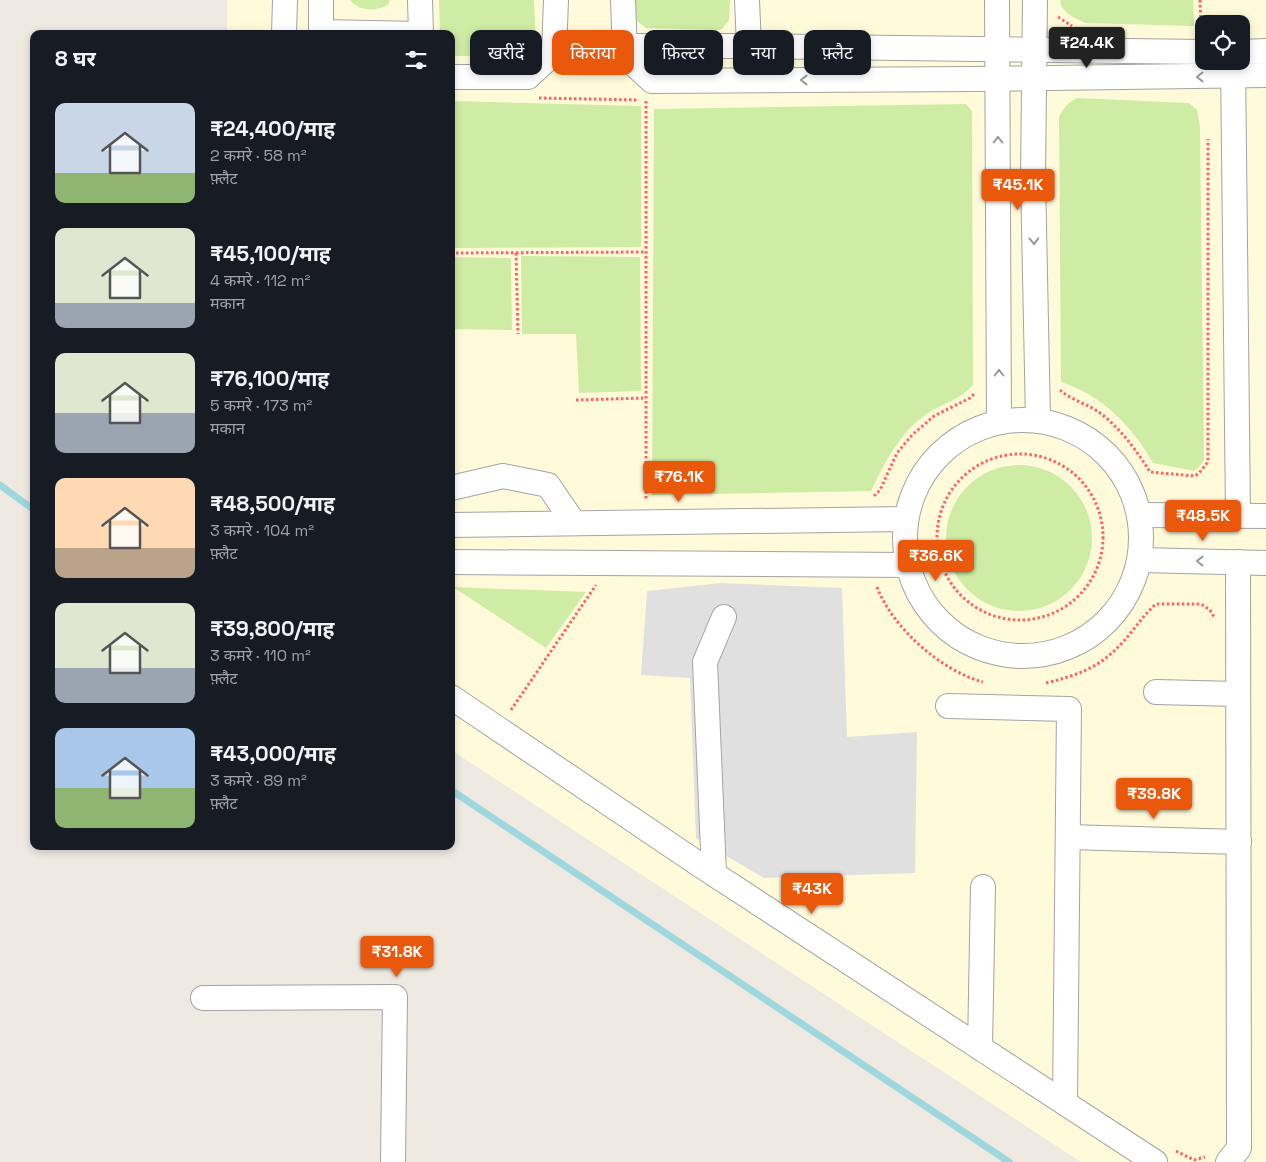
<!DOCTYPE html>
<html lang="hi">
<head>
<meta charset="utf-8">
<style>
	:root { --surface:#171b24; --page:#20242c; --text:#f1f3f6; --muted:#9ea1a6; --accent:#ea580c }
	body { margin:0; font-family:"Space Grotesk","Noto Sans Devanagari",sans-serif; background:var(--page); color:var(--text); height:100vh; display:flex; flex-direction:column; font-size:19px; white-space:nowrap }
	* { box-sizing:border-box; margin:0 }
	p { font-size:16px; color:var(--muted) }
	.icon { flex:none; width:28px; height:28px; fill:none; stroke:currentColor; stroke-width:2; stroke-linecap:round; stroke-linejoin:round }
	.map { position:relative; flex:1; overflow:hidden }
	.panel { position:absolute; left:30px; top:30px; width:425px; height:820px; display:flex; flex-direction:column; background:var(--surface); border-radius:10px; box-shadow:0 2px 8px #0003 }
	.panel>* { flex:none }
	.top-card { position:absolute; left:470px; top:30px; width:475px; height:45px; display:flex; gap:10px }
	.fabs { position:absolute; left:1195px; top:15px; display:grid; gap:10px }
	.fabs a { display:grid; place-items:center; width:55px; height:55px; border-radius:10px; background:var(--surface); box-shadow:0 2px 8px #0003; font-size:25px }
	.price { position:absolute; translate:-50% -42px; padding:0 11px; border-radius:5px; background:var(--accent); color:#fff; font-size:16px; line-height:32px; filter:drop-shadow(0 1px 2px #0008) }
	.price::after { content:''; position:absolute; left:50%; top:30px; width:15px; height:11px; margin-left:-8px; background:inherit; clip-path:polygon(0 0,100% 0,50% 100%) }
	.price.on { background:#222; color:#fff }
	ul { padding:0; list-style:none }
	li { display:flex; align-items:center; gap:15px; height:125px; padding:0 25px }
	li span { display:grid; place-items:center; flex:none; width:140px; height:100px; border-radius:10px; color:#555 }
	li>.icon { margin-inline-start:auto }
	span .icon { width:60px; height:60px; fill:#fffc; stroke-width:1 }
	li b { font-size:21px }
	h2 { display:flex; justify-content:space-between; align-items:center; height:60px; padding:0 25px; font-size:21px }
	.tag { padding:0 18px; border-radius:10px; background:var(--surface); box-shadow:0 2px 8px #0003; font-size:18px; line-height:45px }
	.tag.on { background:var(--accent); color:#fff }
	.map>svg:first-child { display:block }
	.education { fill:#fffbda; fill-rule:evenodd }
	.grass { fill:#cfeca4 }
	.parking { fill:#e0e0e0 }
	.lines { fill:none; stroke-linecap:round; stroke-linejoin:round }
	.stream { stroke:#9fd7df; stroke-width:7 }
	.minor-casing { stroke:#a3a3a3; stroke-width:26 }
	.path { stroke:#ff6263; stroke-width:3; stroke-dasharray:2.5 2.5; stroke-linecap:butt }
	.minor { stroke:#fff; stroke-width:24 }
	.oneway { stroke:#999 }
</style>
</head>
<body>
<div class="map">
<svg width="1266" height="1162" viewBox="0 0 1266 1162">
	<rect width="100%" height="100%" fill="#eee9e1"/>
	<path class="education" d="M227 0H1266V1162H1081L451 750V34H227ZM1204 24H1241V61H1204Z"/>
	<g class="grass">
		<path d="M350 0H390L388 5C375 12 359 11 350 0Z"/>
		<polygon points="439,0 534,0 536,45 534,51 528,56 451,56 451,34 440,34"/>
		<polygon points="635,0 730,0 729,20 722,29 717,30 646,28 636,20"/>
		<path d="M1060 0H1193L1194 26 1085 23C1075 18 1061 13 1060 0Z"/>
		<path d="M1077 98 1189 103 1197 110 1200 126 1204 460 1199 467 1194 471 1153 463C1133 427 1102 395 1061 382L1059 117C1064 108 1067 103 1077 98Z"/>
		<polygon points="451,101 641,106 641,247 451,248"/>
		<path d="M966 104 972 111 973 385C959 401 940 404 924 416 899 434 884 464 871 491L652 495 654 109Z"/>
		<polygon points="521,256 640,257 641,391 579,393 576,334 522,334"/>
		<polygon points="451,257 511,258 512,330 451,329"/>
		<circle cx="1019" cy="538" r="73"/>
		<polygon points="453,587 586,592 546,648"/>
	</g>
	<polygon class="parking" points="721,583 842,588 847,737 917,732 915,873 764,878 696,838 690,678 641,675 647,591"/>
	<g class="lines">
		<g class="stream">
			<polyline points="0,485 34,510"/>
			<polyline points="451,790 1009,1162"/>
		</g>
		<g class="minor-casing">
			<g id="minor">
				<polyline points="420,0 421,34"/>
				<polyline points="623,0 625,56 652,81 976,79 1266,75"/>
				<polyline points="747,0 749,46"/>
				<polyline points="997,0 999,422"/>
				<polyline points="1035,0 1033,177 1038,420"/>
				<polyline points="321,32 421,34"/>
				<polyline points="284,34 285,0"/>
				<polyline points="321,34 321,0"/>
				<polyline points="626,46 749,46 1204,52"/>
				<polyline points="1241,52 1266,51"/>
				<polyline points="1233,61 1238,516"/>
				<polyline points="451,77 528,77 554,53 556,0"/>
				<circle cx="1023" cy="538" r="118"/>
				<polyline points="451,488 503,476 548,485 574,523"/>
				<polyline points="1139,515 1266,516"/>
				<polyline points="451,525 906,519"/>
				<polyline points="1140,560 1266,563"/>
				<polyline points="451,562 907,565"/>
				<polyline points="1156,692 1238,694"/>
				<polyline points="451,697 700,865 1155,1162"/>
				<polyline points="948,706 1069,709 1065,1103"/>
				<polyline points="1068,837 1239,842"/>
				<polyline points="714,874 705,662 724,617"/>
				<polyline points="203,998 395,997 393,1162"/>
				<polyline points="980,1048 983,887"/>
				<polyline points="1228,1162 1239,1148 1238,562"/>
			</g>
		</g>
		<g class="path">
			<polyline points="1200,0 1201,30"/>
			<polyline points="1058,17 1072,26"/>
			<polyline points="578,35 601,35"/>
			<polyline points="539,98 638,100"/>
			<polyline points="646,101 646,500"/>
			<polyline points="451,253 646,252"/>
			<polyline points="516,253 518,334"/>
			<path d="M1060 390C1071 400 1088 404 1100 413 1120 428 1137 451 1150 472L1195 476 1199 473 1208 462V139"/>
			<polyline points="576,400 646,398"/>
			<circle cx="1020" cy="537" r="83"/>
			<polyline points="874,496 880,490 897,453 912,435 934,416 970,398 975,393"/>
			<path d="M877 587C892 627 941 671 983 682"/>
			<path d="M1046 683C1075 676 1099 668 1120 645 1133 632 1142 616 1156 604H1201L1210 610 1214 617"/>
			<polyline points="511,710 596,585"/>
			<polyline points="1176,1151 1194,1160 1205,1157"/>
		</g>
		<use href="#minor" class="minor"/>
	</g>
	<defs><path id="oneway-chevron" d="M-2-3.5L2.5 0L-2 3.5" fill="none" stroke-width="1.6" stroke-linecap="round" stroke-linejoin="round" transform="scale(1.25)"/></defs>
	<g class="oneway">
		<use href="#oneway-chevron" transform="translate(1200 77) rotate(179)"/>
		<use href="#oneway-chevron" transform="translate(804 80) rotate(180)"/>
		<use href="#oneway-chevron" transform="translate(998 140) rotate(-90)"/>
		<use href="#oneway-chevron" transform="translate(1034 241) rotate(89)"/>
		<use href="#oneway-chevron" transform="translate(999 373) rotate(-90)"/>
		<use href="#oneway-chevron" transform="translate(1200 561) rotate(-179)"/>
	</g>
</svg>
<div class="fabs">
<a><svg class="icon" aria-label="locate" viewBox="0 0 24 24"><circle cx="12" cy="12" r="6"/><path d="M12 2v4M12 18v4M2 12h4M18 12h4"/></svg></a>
</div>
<b class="price on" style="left:1087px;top:69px">₹24.4K</b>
<b class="price" style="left:1018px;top:211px">₹45.1K</b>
<b class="price" style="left:679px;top:503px">₹76.1K</b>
<b class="price" style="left:1203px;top:542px">₹48.5K</b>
<b class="price" style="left:936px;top:582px">₹36.6K</b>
<b class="price" style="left:1154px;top:820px">₹39.8K</b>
<b class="price" style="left:812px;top:915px">₹43K</b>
<b class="price" style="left:397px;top:978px">₹31.8K</b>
<div class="top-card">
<a class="tag">खरीदें</a>
<a class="tag on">किराया</a>
<a class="tag">फ़िल्टर</a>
<a class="tag">नया</a>
<a class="tag">फ़्लैट</a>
</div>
<section class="panel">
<h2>8 घर<svg class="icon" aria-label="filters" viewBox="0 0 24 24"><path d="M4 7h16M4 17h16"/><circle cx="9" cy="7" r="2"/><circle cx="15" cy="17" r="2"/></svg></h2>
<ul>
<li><span style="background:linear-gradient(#c9d6e8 70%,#8fb573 0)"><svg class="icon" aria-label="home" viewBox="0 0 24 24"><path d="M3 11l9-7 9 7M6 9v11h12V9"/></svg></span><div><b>₹24,400/माह</b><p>2 कमरे · 58 m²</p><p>फ़्लैट</p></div></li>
<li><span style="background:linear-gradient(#dfe7d0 75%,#9aa5b1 0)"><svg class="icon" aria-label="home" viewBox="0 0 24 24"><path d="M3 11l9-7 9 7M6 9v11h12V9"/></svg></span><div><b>₹45,100/माह</b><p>4 कमरे · 112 m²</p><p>मकान</p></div></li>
<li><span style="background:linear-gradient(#dfe7d0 60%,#9aa5b1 0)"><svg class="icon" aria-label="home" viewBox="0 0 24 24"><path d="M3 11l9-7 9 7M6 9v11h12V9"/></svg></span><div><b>₹76,100/माह</b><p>5 कमरे · 173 m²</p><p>मकान</p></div></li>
<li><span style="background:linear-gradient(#ffd9b3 70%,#b9a48a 0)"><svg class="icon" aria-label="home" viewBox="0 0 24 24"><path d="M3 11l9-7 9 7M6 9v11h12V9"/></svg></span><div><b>₹48,500/माह</b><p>3 कमरे · 104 m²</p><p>फ़्लैट</p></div></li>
<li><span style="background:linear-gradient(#dfe7d0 65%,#9aa5b1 0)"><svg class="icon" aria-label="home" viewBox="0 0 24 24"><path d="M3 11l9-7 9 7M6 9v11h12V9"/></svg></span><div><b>₹39,800/माह</b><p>3 कमरे · 110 m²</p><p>फ़्लैट</p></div></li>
<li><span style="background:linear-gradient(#a9c7e8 60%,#8fb573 0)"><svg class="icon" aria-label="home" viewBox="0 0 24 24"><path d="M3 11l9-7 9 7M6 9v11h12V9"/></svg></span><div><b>₹43,000/माह</b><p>3 कमरे · 89 m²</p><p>फ़्लैट</p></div></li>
</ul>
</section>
</div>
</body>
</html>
